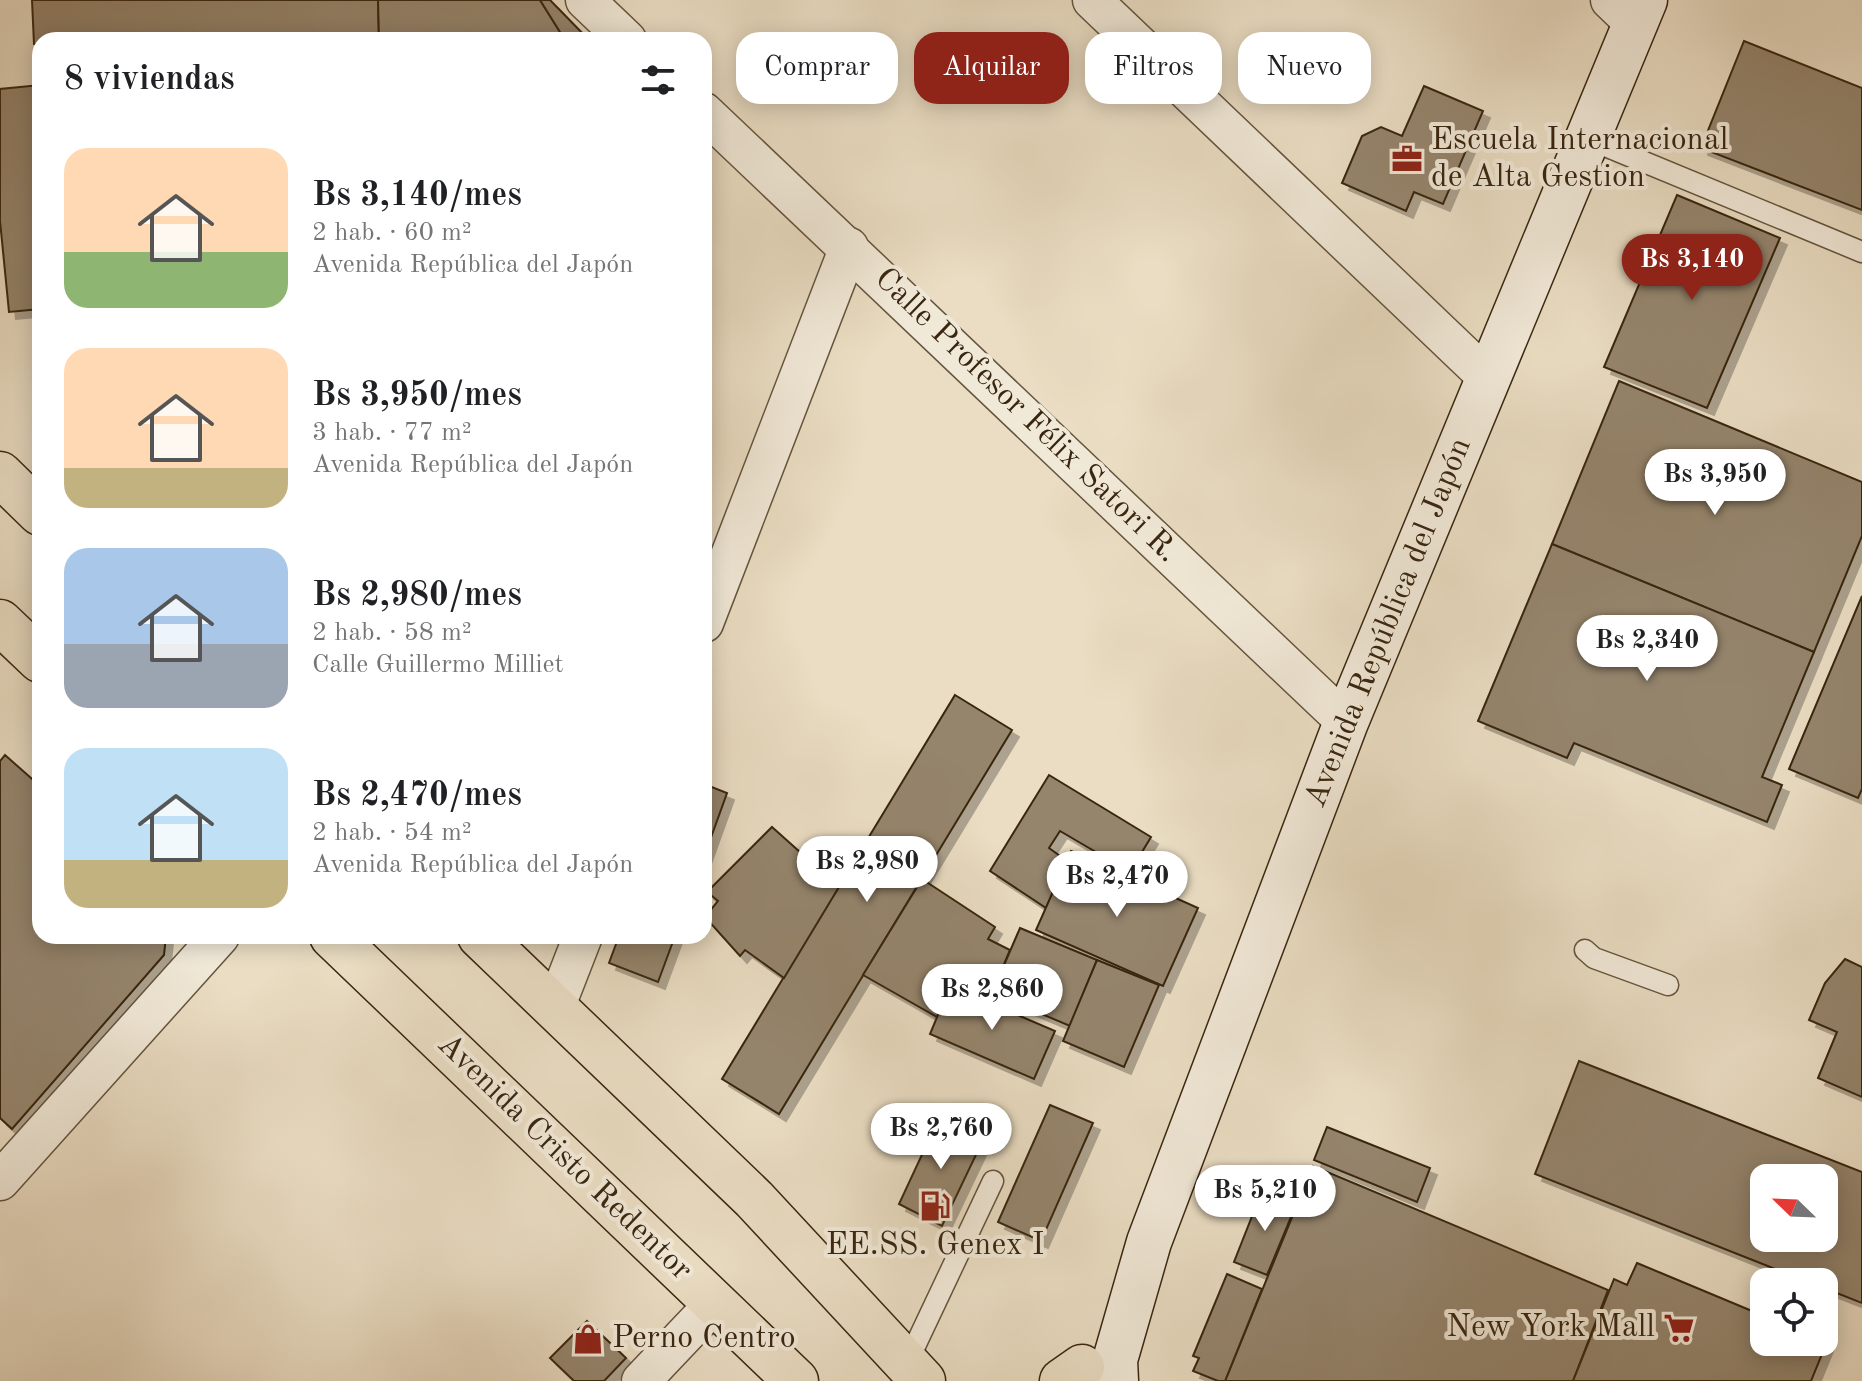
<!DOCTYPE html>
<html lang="es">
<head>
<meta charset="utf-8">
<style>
	:root { --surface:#fff; --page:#f2f2f2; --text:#202124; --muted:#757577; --accent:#8f2418 }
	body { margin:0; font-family:"Old Standard TT",serif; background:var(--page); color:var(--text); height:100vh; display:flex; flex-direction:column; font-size:30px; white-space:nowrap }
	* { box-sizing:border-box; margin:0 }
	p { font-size:26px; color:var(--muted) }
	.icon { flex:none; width:44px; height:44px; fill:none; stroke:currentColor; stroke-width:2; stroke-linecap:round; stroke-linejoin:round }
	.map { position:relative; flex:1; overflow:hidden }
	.side { position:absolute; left:32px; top:32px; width:680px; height:912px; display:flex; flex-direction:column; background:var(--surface); border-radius:24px; box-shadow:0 4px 20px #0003 }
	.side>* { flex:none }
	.hud { position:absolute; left:736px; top:32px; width:760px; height:72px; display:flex; gap:16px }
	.needle { width:52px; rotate:293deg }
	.buttons { position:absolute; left:1750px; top:1164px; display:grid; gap:16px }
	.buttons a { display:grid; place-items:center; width:88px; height:88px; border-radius:16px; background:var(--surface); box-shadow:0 4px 20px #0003; font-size:40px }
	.price { position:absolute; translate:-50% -68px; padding:0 18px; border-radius:28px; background:#fff; color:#222; font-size:26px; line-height:52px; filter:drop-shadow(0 2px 4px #0008) }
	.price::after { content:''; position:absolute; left:50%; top:48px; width:24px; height:18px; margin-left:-12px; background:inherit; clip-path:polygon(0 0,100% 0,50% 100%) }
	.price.selected { background:var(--accent); color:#fff }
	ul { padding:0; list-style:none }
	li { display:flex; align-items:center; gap:24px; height:200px; padding:0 32px }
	li span { display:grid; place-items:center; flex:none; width:224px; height:160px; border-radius:24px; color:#555 }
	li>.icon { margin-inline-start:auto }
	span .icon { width:96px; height:96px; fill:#fffc; stroke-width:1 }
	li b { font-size:34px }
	h2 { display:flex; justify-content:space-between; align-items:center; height:96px; padding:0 32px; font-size:34px }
	.chip { padding:0 28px; border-radius:24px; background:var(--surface); box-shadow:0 4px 20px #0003; font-size:28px; line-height:72px }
	.chip.selected { background:var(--accent); color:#fff }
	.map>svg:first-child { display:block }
	.building { fill:#95856d; stroke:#392610; stroke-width:2; fill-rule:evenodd; filter:url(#shadow) }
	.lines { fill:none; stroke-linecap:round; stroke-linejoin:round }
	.lane-casing { stroke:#65543d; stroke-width:23 }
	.street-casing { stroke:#65543d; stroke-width:41 }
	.secondary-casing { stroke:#392610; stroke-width:47 }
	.primary-casing { stroke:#392610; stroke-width:47 }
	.lane { stroke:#f1e9d8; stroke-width:20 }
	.street { stroke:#f1e9d8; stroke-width:38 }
	.secondary { stroke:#f1e9d8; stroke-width:44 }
	.primary { stroke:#eaddc3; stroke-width:44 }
	.labels { text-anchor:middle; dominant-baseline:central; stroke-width:8; stroke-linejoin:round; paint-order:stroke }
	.poi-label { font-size:32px; fill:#392610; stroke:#f1e9d8; text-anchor:start }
	.street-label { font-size:32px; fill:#392610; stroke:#f1e9d8 }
</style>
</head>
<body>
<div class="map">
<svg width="1862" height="1381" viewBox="0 0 1862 1381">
	<defs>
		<filter id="shadow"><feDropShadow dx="7" dy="7" stdDeviation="0" flood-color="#0004"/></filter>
	</defs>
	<rect width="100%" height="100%" fill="#eaddc3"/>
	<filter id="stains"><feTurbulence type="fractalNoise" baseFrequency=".0025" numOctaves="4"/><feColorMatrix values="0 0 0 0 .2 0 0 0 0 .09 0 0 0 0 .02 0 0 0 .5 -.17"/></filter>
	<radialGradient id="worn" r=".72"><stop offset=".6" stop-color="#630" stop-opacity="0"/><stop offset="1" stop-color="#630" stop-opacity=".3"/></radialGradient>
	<g class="building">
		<polygon points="32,0 378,0 379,40 40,40 40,44 34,44"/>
		<polygon points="378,0 540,0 560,32 560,40 379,40"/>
		<polygon points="540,0 550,0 589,40 560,40 560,32"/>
		<polygon points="1744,41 1862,88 1862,210 1701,148"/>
		<polygon points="40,85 40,309 9,312 0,221 0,89"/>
		<polygon points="1424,86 1483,111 1443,204 1414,192 1406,211 1342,183 1362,136 1381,127 1402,136"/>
		<polygon points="1677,195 1780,238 1707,408 1604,367"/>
		<polygon points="1619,381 1862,482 1862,536 1814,652 1552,544"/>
		<polygon points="1552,544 1814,652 1762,777 1782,785 1767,822 1574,743 1567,758 1478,721"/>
		<polygon points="1862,596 1862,789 1858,798 1789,769"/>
		<polygon points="955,695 1012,730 779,1114 722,1079"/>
		<polygon points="5,755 40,786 40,936 166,936 164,955 12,1129 0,1118 0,761"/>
		<polygon points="1049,775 1151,837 1130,872 1060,831 1049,848 1067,861 1046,908 990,871"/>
		<polygon points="704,784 727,793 704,857"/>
		<polygon points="772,827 839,887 784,978 745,950 740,956 705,917 718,901 707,892"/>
		<polygon points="1071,851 1198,908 1163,986 1036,930"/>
		<polygon points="922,879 995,927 988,939 1010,950 995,986 985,981 978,998 950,986 937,1017 863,975"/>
		<polygon points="1020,928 1097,960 1070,1026 992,993"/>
		<polygon points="619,936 675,936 658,982 609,963"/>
		<polygon points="1845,959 1862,967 1862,1097 1818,1078 1837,1032 1809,1020 1825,983"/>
		<polygon points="1097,960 1159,985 1124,1067 1063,1041"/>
		<polygon points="950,986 1055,1031 1034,1079 930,1034"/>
		<path d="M1579 1061 1862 1172V1303L1824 1288V1282H1808L1535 1174ZM1764 1178H1824V1238H1764Z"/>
		<polygon points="1050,1105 1093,1123 1041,1241 998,1222"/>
		<polygon points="939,1118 984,1138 942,1226 899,1204"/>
		<polygon points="1327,1127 1430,1168 1417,1202 1314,1160"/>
		<polygon points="1313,1166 1608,1290 1573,1381 1225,1381"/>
		<polygon points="1262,1191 1296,1205 1267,1275 1234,1262"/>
		<polygon points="1637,1263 1764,1316 1764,1342 1827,1342 1811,1381 1573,1381 1614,1279 1627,1285"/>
		<polygon points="1227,1274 1262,1289 1225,1381 1218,1381 1193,1371 1199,1358 1193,1356"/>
		<polygon points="587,1321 626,1358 604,1381 574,1381 550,1358"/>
	</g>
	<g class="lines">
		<g class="lane-casing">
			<g id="lane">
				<polyline points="1586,138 1862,252"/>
				<polyline points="1585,950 1594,958 1668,985"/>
				<polyline points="907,1363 993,1181"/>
			</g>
		</g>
		<g class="street-casing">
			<g id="street">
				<polyline points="585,0 627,40"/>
				<polyline points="1092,0 1489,379"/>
				<polyline points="1610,0 1634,23"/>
				<polyline points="704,112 1346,722"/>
				<polyline points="704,623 849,247"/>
				<polyline points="555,1008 583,936"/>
				<polyline points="0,1181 220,936"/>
				<polyline points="641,1381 715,1303"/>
			</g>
		</g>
		<g class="secondary-casing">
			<polyline id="secondary" points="1116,1381 1115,1360 1149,1242 1346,722 1645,0"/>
		</g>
		<g class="primary-casing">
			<g id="primary">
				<polyline points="0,474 40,513"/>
				<polyline points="0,622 40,660"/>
				<polyline points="332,936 796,1381"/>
				<polyline points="480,936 754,1199 923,1381"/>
				<polyline points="1062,1381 1082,1367"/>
			</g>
		</g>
		<use href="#lane" class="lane"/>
		<use href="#street" class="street"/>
		<use href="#secondary" class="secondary"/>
		<use href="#primary" class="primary"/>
	</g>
	<defs>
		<g id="office-bare" transform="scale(2.4)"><path d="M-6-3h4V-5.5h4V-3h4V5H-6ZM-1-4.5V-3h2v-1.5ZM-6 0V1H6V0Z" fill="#8f2418" stroke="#f1e9d8" stroke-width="2.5" paint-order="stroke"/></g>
		<g id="fuel-bare" transform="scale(2.4)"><path d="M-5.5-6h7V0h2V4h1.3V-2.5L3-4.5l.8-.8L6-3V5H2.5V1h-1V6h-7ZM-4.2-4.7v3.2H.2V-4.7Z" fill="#8f2418" stroke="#f1e9d8" stroke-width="2.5" paint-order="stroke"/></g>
		<g id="supermarket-bare" transform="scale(2.4)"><path d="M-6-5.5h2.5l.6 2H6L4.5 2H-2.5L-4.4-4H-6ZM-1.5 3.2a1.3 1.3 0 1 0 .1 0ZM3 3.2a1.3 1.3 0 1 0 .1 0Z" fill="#8f2418" stroke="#f1e9d8" stroke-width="2.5" paint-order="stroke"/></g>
		<g id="shop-bare" transform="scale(2.4)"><path d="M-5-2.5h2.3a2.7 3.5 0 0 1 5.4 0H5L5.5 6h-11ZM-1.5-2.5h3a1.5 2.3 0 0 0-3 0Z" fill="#8f2418" stroke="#f1e9d8" stroke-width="2.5" paint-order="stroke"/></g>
	</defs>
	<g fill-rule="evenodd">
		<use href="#office-bare" x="1407" y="159"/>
		<use href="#fuel-bare" x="935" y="1206"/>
		<use href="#supermarket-bare" x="1679" y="1328"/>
		<use href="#shop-bare" x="588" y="1339"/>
	</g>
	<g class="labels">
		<g class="poi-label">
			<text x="1431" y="141">Escuela Internacional<tspan x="1431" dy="37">de Alta Gestion</tspan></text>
			<text x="935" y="1246" text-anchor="middle">EE.SS. Genex I</text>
			<text x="1655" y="1328" text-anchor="end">New York Mall</text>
			<text x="612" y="1339">Perno Centro</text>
		</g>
		<g class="street-label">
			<text transform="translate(1026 416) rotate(44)">Calle Profesor Félix Satori R.</text>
			<text transform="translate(1389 623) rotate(-68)">Avenida República del Japón</text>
			<text transform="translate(564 1158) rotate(44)">Avenida Cristo Redentor</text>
		</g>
	</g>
	<rect width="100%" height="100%" filter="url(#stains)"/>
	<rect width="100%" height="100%" fill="url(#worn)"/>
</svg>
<div class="buttons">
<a><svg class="needle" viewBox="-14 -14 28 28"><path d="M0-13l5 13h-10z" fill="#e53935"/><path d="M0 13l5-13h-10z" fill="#757577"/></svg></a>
<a><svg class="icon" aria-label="locate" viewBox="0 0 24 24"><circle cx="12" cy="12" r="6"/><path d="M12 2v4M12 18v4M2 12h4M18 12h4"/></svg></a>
</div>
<b class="price selected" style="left:1692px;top:302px">Bs 3,140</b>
<b class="price" style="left:1715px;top:517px">Bs 3,950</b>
<b class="price" style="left:1647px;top:683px">Bs 2,340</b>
<b class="price" style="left:867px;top:904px">Bs 2,980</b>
<b class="price" style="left:1117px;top:919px">Bs 2,470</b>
<b class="price" style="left:992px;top:1032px">Bs 2,860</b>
<b class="price" style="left:941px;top:1171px">Bs 2,760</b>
<b class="price" style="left:1265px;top:1233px">Bs 5,210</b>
<div class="hud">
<a class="chip">Comprar</a>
<a class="chip selected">Alquilar</a>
<a class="chip">Filtros</a>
<a class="chip">Nuevo</a>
</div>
<section class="side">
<h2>8 viviendas<svg class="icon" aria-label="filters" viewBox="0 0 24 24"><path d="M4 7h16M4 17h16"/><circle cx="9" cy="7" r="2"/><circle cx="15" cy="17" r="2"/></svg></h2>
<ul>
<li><span style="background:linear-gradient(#ffd9b3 65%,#8fb573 0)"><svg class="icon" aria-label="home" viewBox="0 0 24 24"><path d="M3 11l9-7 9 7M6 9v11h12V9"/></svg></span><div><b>Bs 3,140/mes</b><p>2 hab. · 60 m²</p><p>Avenida República del Japón</p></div></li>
<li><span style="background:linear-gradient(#ffd9b3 75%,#c2b280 0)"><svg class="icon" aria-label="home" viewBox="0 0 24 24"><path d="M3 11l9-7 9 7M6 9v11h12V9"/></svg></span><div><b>Bs 3,950/mes</b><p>3 hab. · 77 m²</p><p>Avenida República del Japón</p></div></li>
<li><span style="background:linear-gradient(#a9c7e8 60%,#9aa5b1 0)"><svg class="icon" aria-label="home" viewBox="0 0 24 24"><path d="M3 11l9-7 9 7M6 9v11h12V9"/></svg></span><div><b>Bs 2,980/mes</b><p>2 hab. · 58 m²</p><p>Calle Guillermo Milliet</p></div></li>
<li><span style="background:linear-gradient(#bfe0f5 70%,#c2b280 0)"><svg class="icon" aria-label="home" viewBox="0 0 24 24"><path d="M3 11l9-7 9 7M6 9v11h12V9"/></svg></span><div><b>Bs 2,470/mes</b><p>2 hab. · 54 m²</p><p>Avenida República del Japón</p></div></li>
</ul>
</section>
</div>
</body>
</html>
